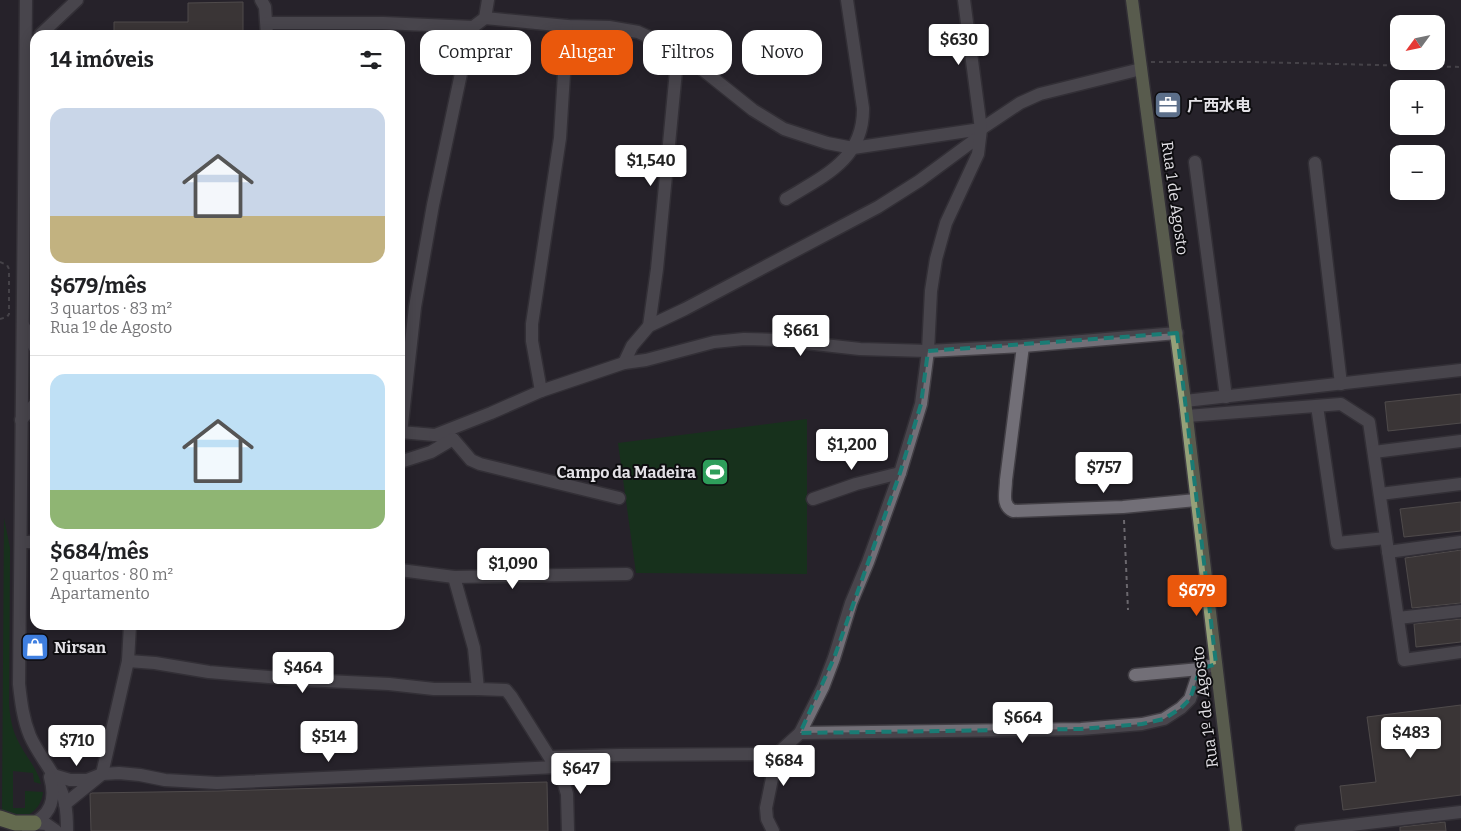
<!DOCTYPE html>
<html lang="pt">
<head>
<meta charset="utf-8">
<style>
	:root { --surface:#fff; --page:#f6f6f6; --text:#202124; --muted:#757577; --line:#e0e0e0; --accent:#ea580c }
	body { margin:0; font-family:Bitter,"Noto Sans SC",serif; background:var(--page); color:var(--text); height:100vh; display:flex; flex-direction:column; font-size:19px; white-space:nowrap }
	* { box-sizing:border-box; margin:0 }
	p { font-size:16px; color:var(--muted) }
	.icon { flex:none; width:28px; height:28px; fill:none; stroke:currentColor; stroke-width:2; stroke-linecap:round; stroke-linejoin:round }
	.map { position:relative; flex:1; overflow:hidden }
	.details { position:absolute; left:30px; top:30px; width:375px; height:600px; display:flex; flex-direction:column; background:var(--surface); border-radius:15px; box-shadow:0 2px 12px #0003 }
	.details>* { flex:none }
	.banner { position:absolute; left:420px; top:30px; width:475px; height:45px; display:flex; gap:10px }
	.needle { width:32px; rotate:237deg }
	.buttons { position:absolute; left:1390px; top:15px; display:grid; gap:10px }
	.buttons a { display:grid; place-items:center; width:55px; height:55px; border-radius:10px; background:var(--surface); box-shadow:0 2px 12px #0003; font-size:25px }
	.price { position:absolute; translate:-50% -42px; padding:0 11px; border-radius:5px; background:#fff; color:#222; font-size:16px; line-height:32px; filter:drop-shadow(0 1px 2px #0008) }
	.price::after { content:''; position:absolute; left:50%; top:30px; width:15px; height:11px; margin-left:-8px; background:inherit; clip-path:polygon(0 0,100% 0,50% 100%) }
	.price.on { background:var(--accent); color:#fff }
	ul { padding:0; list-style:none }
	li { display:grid; align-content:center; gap:10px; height:265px; padding:0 20px }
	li+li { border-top:1px solid var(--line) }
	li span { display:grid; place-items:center; height:155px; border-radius:15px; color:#555 }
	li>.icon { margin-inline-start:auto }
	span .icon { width:90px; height:90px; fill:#fffc; stroke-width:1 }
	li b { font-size:21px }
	h2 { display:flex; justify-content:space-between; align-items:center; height:60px; padding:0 20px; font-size:21px }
	.chip { padding:0 18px; border-radius:15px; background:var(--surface); box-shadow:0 2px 12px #0003; font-size:18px; line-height:45px }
	.chip.on { background:var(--accent); color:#fff }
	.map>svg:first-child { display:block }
	.green { fill:#06430c }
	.building { fill:#524d46; stroke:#807a73 }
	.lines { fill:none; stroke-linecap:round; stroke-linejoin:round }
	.minor-casing { stroke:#423f45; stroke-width:15 }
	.major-casing { stroke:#423f45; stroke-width:15 }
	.highway-casing { stroke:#423f45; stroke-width:18 }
	.path { stroke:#6b686e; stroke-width:2; stroke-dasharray:4 4; stroke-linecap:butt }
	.minor { stroke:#726f77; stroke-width:12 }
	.major { stroke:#95a179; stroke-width:12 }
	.highway { stroke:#adc27a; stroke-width:15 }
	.marked { fill:none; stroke:#1a7b74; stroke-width:4; stroke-dasharray:10 6; stroke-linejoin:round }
	.labels { text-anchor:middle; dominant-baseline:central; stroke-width:4; stroke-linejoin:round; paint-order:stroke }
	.poi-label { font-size:16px; font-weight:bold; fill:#e3e1e6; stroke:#0e0d10; text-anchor:start }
	.street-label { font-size:16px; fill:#e3e1e6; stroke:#0e0d10 }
</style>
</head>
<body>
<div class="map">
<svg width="1461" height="831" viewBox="0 0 1461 831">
	<rect width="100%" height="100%" fill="#26232a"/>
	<g class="green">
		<polygon points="807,419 807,574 636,573 618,443"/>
		<path d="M4 518 10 548 9 705C10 716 12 729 17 739 24 755 37 767 41 784L34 782 33 773 13 771V808H25V791L43 792C41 813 20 825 2 810Z"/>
	</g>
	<g class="building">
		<polygon points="243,2 243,35 114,35 114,22 188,22 188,3"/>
		<polygon points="1461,394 1461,423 1388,431 1385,402"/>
		<polygon points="1461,502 1461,531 1404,537 1400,509"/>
		<polygon points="1461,550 1461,603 1412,608 1405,558"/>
		<polygon points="1461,619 1461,642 1416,647 1414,624"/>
		<polygon points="1461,705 1461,795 1343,810 1340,786 1376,782 1367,717"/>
		<polygon points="547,782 548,831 91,831 90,794 92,793 217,791"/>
		<polygon points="1445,822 1446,831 1400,831 1400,827"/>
	</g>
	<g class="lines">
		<g class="minor-casing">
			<g id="minor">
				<path d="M26 0 19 684C21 702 23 719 30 736 40 759 61 779 65 804 67 813 67 822 67 831"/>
				<polyline points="261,0 265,7 267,35"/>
				<polyline points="485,18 567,26 609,27 638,32 678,50 753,110 784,129 827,143 853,148 981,129 1020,103 1040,94 1141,69"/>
				<polyline points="267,23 383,23 473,27"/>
				<polyline points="40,35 77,0"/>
				<polyline points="1195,162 1226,397"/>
				<polyline points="1315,163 1341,384"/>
				<path d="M786 199C824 176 864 159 863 108L847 0"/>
				<polyline points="23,325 35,348"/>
				<polyline points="649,326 657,269 678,50"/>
				<path d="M1023 346 1006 480C1006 492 1001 505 1013 511L1123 507 1196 500"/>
				<polyline points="624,363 632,346 649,326 685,309 878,207 919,181 980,136"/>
				<polyline points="541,391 532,341 532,324 560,138 567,26"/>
				<polyline points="1185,401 1461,370"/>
				<polyline points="1317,406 1337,543 1386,538"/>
				<polyline points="1187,416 1341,404 1369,422 1404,660 1461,652"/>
				<polyline points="21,420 35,404"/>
				<polyline points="400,432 435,435 453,439 471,460 480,464 619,498"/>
				<polyline points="401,433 415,307 433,205 466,50 473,27 485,18 488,0"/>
				<polyline points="435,435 491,413 541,391 624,363 646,360 714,342 744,339 779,340 860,349 928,351 1023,346 1177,333"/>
				<polyline points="1374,452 1461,441"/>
				<polyline points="400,462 431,452 453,439"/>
				<polyline points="1380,494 1461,484"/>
				<polyline points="813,499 856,484 900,473"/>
				<polyline points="21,542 35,542"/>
				<polyline points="1388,552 1461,542"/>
				<polyline points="400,570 454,577 627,574"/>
				<polyline points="454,577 474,648 478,689 506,690 511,696 562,777 567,794 568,831"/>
				<polyline points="1398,618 1461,611"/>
				<polyline points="128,661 155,663 209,672 305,680 389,684 434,689 478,689"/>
				<polyline points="1135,675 1200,669"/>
				<polyline points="800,733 823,687 834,658 851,603 868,562 900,473 921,404 928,351 931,291 936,259 946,223 978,154 981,129 964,0"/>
				<polyline points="551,757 620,755 777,754"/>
				<polyline points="53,775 70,780 87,780 102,774 119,773 140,775 165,780 217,783 557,767"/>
				<polyline points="65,804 102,774 128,661 130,625"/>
				<polyline points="34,823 46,824 56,831"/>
				<path d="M28 831C32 824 36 822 42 817 54 807 54 791 50 777"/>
				<polyline points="773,831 767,819 766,808 777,754 800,733 1081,729 1142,724 1164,719 1181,708 1190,699 1200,669 1216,664"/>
				<polyline points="1301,831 1461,812"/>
			</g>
		</g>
		<g class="major-casing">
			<polyline id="major" points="1132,0 1185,401 1236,831"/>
		</g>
		<g class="highway-casing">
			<polyline id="highway" points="0,818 15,823 34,823"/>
		</g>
		<g class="path">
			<polyline points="1151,62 1252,62 1461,67"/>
			<polyline points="0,262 7,265 9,269 9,314 7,317 0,319"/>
			<polyline points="1124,520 1128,610"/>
		</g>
		<use href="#minor" class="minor"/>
		<use href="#major" class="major"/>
		<use href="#highway" class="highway"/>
	</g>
	<path d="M0 0H1461V831H0ZM1177 333 1216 664 1200 669 1190 699 1181 708 1164 719 1142 724 1081 729 800 733 834 658 900 473 921 404 928 351Z" fill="#26232a" fill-opacity=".55" fill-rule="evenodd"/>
	<path class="marked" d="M1177 333 1216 664 1200 669 1190 699 1181 708 1164 719 1142 724 1081 729 800 733 834 658 900 473 921 404 928 351Z"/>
	<defs>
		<g id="office-square" transform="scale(1.4375)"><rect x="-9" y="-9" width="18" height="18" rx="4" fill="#5c6f8a" stroke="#0e0d10"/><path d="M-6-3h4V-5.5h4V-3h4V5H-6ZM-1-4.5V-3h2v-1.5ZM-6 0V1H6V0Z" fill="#fff"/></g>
		<g id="stadium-square" transform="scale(1.4375)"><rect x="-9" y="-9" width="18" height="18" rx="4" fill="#2e9e5b" stroke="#0e0d10"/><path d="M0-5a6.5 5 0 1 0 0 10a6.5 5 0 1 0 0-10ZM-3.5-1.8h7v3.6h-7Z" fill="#fff"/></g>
		<g id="shop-square" transform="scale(1.4375)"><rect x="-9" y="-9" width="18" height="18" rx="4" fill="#3f7fe0" stroke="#0e0d10"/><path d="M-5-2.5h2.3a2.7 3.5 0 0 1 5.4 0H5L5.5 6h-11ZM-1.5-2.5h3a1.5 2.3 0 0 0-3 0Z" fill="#fff"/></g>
	</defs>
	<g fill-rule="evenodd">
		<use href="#office-square" x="1168" y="105"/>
		<use href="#stadium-square" x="715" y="472"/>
		<use href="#shop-square" x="35" y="647"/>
	</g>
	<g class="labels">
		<g class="poi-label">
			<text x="1187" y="105">广西水电</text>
			<text x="696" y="472" text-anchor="end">Campo da Madeira</text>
			<text x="54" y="647">Nirsan</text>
		</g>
		<g class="street-label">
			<text transform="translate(1175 198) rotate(82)">Rua 1 de Agosto</text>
			<text transform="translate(1205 707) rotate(-97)">Rua 1º de Agosto</text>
		</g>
	</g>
</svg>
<div class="buttons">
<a><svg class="needle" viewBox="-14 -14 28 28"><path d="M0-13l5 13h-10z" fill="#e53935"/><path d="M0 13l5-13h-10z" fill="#757577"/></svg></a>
<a>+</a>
<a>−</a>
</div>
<b class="price" style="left:959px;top:66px">$630</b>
<b class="price" style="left:651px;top:187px">$1,540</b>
<b class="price" style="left:801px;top:357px">$661</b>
<b class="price" style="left:852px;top:471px">$1,200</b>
<b class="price" style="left:1104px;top:494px">$757</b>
<b class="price" style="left:513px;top:590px">$1,090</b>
<b class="price on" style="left:1197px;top:617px">$679</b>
<b class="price" style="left:303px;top:694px">$464</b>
<b class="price" style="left:1023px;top:744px">$664</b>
<b class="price" style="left:1411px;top:759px">$483</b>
<b class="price" style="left:329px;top:763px">$514</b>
<b class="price" style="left:77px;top:767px">$710</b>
<b class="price" style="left:784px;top:787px">$684</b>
<b class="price" style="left:581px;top:795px">$647</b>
<div class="banner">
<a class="chip">Comprar</a>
<a class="chip on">Alugar</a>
<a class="chip">Filtros</a>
<a class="chip">Novo</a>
</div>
<section class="details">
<h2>14 imóveis<svg class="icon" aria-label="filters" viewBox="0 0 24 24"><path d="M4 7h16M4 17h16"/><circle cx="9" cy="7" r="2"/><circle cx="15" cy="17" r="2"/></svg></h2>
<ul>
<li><span style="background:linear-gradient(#c9d6e8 70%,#c2b280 0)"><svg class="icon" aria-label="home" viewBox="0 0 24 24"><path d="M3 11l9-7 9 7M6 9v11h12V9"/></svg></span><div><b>$679/mês</b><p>3 quartos · 83 m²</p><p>Rua 1º de Agosto</p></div></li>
<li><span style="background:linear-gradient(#bfe0f5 75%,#8fb573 0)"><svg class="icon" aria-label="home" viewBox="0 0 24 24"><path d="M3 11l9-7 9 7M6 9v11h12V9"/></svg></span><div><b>$684/mês</b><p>2 quartos · 80 m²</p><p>Apartamento</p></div></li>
</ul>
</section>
</div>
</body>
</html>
